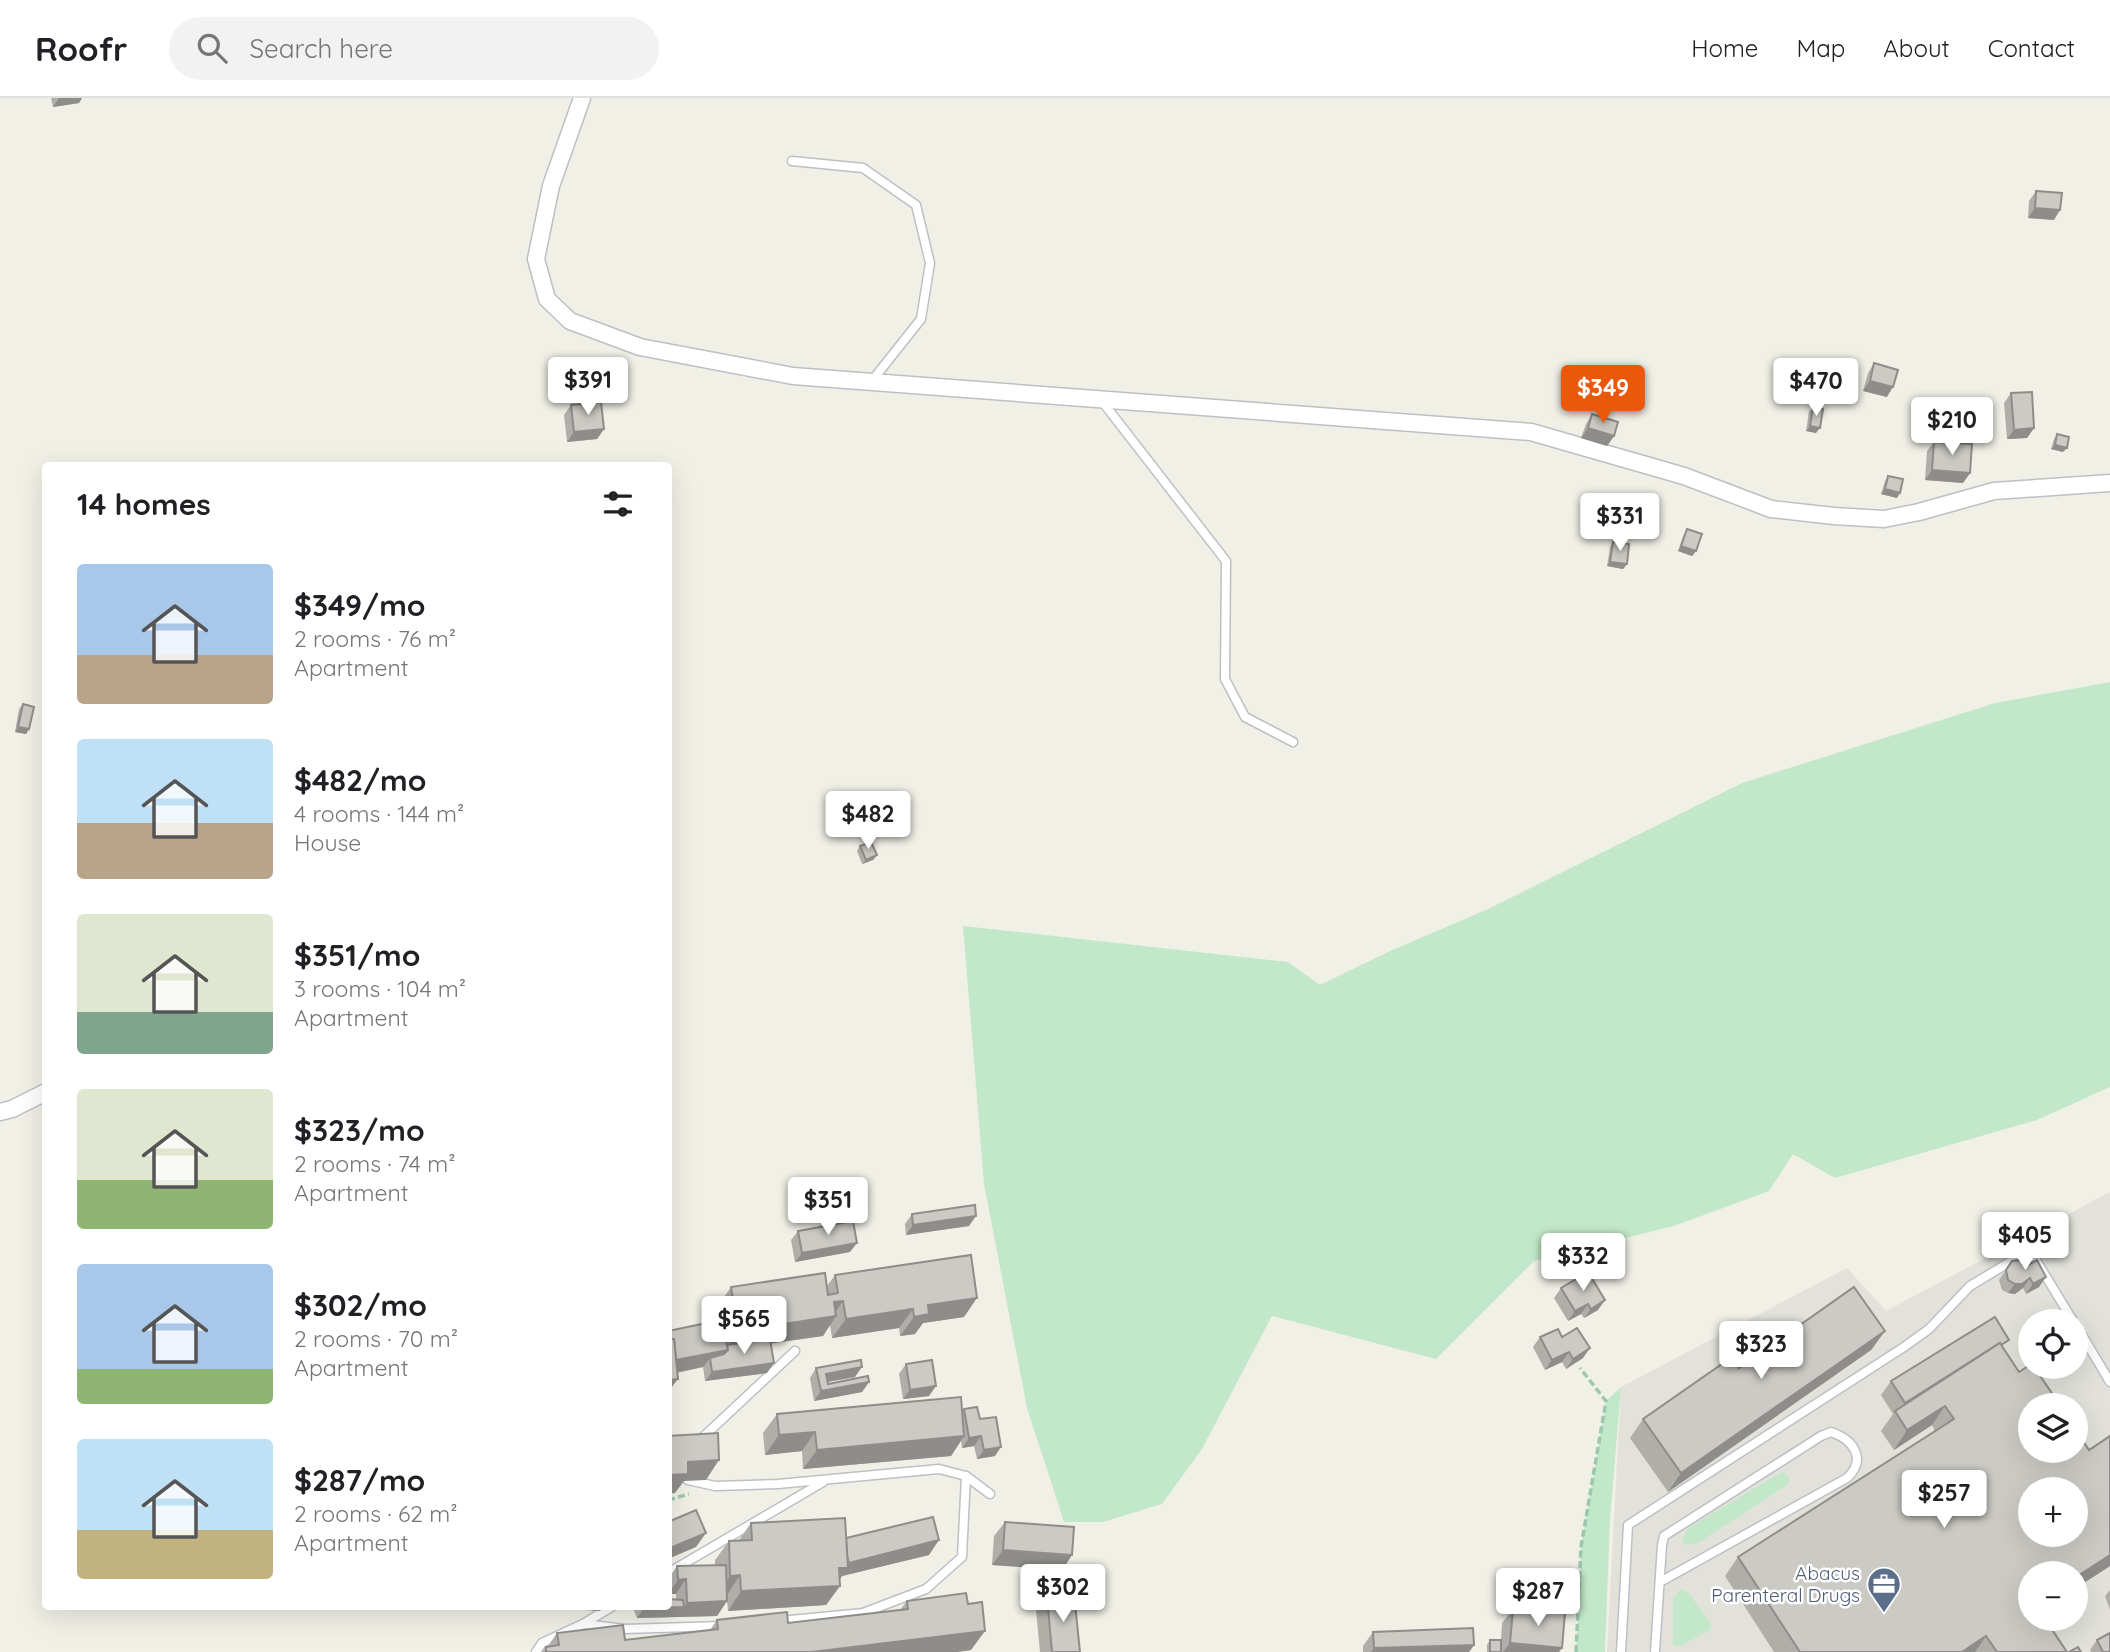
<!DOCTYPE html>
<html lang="en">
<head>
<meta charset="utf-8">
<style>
	:root { --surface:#fff; --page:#f2f2f2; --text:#202124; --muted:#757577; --line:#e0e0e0; --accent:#ea580c }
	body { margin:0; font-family:Quicksand,sans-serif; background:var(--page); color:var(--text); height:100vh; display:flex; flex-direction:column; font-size:26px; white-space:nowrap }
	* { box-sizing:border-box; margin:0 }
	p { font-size:23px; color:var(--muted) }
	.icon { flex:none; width:38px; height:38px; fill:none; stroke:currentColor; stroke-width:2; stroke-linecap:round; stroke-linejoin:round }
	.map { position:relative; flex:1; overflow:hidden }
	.side { position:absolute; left:42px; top:364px; width:630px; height:1148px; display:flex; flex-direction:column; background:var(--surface); border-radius:7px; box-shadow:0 7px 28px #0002 }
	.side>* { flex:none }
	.buttons { position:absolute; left:2018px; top:1211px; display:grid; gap:14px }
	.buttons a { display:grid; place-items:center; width:70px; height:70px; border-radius:50%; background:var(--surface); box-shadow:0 7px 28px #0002; font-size:35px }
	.price { position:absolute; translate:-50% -60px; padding:0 16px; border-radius:7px; background:#fff; color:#222; font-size:23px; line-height:46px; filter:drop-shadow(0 2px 4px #0008) }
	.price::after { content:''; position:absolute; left:50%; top:42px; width:21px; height:16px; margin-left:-10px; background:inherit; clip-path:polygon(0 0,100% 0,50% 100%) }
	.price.active { background:var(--accent); color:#fff }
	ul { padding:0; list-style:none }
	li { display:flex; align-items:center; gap:21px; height:175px; padding:0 35px }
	li span { display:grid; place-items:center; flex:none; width:196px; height:140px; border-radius:7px; color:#555 }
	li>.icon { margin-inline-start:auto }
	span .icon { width:84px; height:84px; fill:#fffc; stroke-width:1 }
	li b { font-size:30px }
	h2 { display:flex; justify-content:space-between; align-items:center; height:84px; padding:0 35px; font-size:30px }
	header { display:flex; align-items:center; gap:42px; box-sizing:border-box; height:98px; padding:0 35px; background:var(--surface); border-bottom:2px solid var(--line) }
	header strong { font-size:33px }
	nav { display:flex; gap:38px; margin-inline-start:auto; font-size:24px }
	.search { width:490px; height:63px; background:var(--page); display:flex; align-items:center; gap:18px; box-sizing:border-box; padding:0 24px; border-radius:38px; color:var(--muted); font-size:26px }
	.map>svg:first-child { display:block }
	.industrial { fill:#e2e2db; fill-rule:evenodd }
	.green { fill:#c3e8c9 }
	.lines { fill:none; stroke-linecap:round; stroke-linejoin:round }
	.lane-casing { stroke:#bebfc6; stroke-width:11 }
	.street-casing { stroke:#bebfc6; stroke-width:19 }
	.path { stroke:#9ac7ae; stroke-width:3.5; stroke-dasharray:7 3.5; stroke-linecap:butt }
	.lane { stroke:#fff; stroke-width:8 }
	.street { stroke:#fff; stroke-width:16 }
	.wall { fill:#afaea9 }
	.shaded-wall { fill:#8f8d89 }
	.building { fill:#cccac4; stroke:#8f8d89; stroke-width:2; fill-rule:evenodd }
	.labels { text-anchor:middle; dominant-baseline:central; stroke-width:5; stroke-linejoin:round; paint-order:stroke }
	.service-label { font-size:19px; fill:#4e5e75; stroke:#fff; text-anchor:end }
</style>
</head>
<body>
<header>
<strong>Roofr</strong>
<div class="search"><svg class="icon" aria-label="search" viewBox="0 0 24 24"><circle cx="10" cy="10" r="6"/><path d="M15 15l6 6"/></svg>Search here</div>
<nav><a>Home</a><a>Map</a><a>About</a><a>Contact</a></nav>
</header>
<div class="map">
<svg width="2110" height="1554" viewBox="0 0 2110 1554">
	<rect width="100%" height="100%" fill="#f1f0e7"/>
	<path class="industrial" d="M2110 1094V1554H1607L1621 1289 1847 1170 1886 1213ZM2030 1223H2076V1269H2030ZM2030 1307H2076V1353H2030ZM2030 1391H2076V1437H2030ZM2030 1475H2076V1521H2030Z"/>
	<g class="green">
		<polygon points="2110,584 2110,989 2037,1022 1835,1080 1793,1056 1769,1093 1674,1128 1534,1163 1436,1261 1272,1218 1202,1351 1162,1406 1103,1424 1064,1424 1027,1310 984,1086 963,828 1288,864 1320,887 1390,853 1488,811 1742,685 1995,605"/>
		<polygon points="1621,1289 1610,1421 1605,1554 1576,1554 1581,1449 1606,1303"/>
		<polygon points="1780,1375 1786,1375 1790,1383 1787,1387 1698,1445 1685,1447 1682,1441 1688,1430"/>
		<polygon points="1681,1491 1688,1494 1711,1526 1710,1532 1680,1548 1673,1547 1673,1500"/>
	</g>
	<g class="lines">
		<g class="lane-casing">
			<g id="lane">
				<polyline points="792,63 863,70 916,107 930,165 921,221 871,284"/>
				<polyline points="1101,302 1226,463 1225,581 1245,619 1293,644"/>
				<polyline points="2076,1227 2110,1284"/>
				<polyline points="700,1342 795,1253"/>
				<polyline points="688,1374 688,1382 715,1388 778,1386 939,1371 966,1378 962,1459 926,1491 863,1515 780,1523"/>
				<polyline points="966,1378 990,1396"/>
				<polyline points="668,1475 823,1384"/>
				<polyline points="583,1526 625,1531 721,1528"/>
				<polyline points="536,1554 542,1545 583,1526 613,1508"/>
				<polyline points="1621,1554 1628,1427 1904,1249 1929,1231 1970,1188 2023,1156 2034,1159 2073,1223"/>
				<path d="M1655 1554 1662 1447 1664 1438 1821 1338 1831 1334C1854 1342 1867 1361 1847 1380L1660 1484"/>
			</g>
		</g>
		<g class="street-casing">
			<g id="street">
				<polyline points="582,0 551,88 536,161 547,201 570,223 640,249 793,278 1531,334 1684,378 1771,411 1834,418 1884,421 1919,414 1994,393 2110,385"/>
				<polyline points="0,1014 12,1011 46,994"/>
			</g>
		</g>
		<g class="path">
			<polyline points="668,1402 689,1396"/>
			<polyline points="1576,1554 1581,1449 1606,1303 1580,1270"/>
		</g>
		<use href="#lane" class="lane"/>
		<use href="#street" class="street"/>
	</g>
	<g class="wall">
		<polygon points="51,0 82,0 79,5 53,9"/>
		<polygon points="2036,93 2054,122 2028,120 2029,103"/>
		<polygon points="1874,265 1887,299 1863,293 1868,275"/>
		<polygon points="2011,295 2034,330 2027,340 2007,341 2004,305"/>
		<polygon points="571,307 604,331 597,341 567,344 564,317"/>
		<polygon points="1813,309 1816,335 1806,333 1809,314"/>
		<polygon points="1592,316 1614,338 1607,348 1581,340 1586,326"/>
		<polygon points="2057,336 2063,354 2051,351 2054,341"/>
		<polygon points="1934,344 1970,375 1963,385 1925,382 1927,353"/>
		<polygon points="1888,378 1897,400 1881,396 1885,383"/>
		<polygon points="1687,431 1696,453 1692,458 1678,453 1684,436"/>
		<polygon points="1613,444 1627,466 1623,471 1607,468 1610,449"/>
		<polygon points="23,606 29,631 26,636 15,634 19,611"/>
		<polygon points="860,748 877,757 873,762 862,766 857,753"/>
		<polygon points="912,1116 969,1128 906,1137 905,1126"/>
		<polygon points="798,1133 850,1154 795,1164 791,1142"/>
		<polygon points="2012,1163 2039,1189 2026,1196 2023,1190 2015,1196 2008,1195 2002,1192 1999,1182"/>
		<polygon points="835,1177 964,1219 923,1225 915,1236 900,1238 899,1230 832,1240 830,1227 823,1238 771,1245 767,1275 705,1283 703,1269 677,1275 668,1233 720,1222 718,1208 731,1189 827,1188"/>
		<polygon points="1561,1190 1598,1212 1584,1220 1581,1216 1568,1223 1554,1200"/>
		<polygon points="1885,1233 1871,1252 1668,1394 1630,1340 1643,1321 1739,1270"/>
		<polygon points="1540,1239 1562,1239 1583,1260 1566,1271 1562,1264 1545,1272 1533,1249"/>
		<polygon points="2003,1250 2110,1468 2076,1490 2076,1475 2030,1521 2067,1554 1774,1554 1725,1478 1738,1459 1935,1333 1932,1327 1894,1352 1881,1333 1893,1316 1881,1297 1891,1283"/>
		<polygon points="906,1266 929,1298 903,1301 899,1276"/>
		<polygon points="816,1270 855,1279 828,1284 828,1286 869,1284 862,1294 814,1303 810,1280"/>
		<polygon points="964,1311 980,1321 995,1358 977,1361 974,1348 962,1350 961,1343 951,1358 803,1371 802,1353 765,1357 763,1335 777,1316 962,1314"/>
		<polygon points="1005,1424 1072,1457 1062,1472 992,1467 994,1438"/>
		<polygon points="751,1425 846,1440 929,1457 842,1478 839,1482 840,1488 826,1507 728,1513 727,1503 717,1518 637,1520 632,1508 668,1508 676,1501 676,1496 668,1496 668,1481 677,1468 715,1467 715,1462 729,1443 739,1442"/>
		<polygon points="2110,1492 2110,1512 2105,1498"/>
		<polygon points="1047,1499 1080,1554 1040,1554 1036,1513"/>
		<polygon points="907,1503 971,1552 957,1554 542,1554 546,1549 548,1548 557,1535 625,1542 710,1532 717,1522 788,1525 900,1512"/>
		<polygon points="1513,1511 1562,1550 1559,1554 1487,1554 1487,1547 1490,1542 1501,1542 1502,1525"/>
		<polygon points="1373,1534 1474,1547 1469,1554 1363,1554 1363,1548"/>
		<polygon points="2097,1542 2110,1554 2091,1554 2090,1552"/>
	</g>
	<g class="shaded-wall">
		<polygon points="59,0 82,0 79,5 53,9"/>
		<polygon points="2035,110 2060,112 2054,122 2028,120"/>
		<polygon points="1870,283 1893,289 1887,299 1863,293"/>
		<polygon points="1810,328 1820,330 1816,335 1806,333"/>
		<polygon points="1588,330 1614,338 1607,348 1581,340"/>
		<polygon points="2034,330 2027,340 2007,341 2014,332"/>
		<polygon points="604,331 597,341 567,344 574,334"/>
		<polygon points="2055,347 2067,350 2063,354 2051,351"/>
		<polygon points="1932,372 1970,375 1963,385 1925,382"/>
		<polygon points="1885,391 1900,395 1897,400 1881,396"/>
		<polygon points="1681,448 1696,453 1692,458 1678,453"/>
		<polygon points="1610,464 1627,466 1623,471 1607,468"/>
		<polygon points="18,629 29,631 26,636 15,634"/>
		<polygon points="877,757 873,762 862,766 866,762"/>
		<polygon points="976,1118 969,1128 906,1137 913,1127"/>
		<polygon points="857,1145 850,1154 795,1164 802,1155"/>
		<polygon points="2046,1179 2039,1189 2026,1196 2033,1186"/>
		<polygon points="2030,1180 2023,1190 2015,1196 2008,1195 2015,1186"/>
		<polygon points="977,1200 964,1219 923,1225 915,1236 900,1238 914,1219 928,1207"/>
		<polygon points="1605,1202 1598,1212 1584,1220 1591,1211"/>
		<polygon points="843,1203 832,1219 836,1218 823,1238 724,1252 738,1233 834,1204"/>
		<polygon points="1588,1206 1581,1216 1568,1223 1575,1213"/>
		<polygon points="913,1211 899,1230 832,1240 846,1221"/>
		<polygon points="1885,1233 1871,1252 1668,1394 1681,1375"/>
		<polygon points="1590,1250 1583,1260 1566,1271 1573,1261"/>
		<polygon points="728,1252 718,1266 710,1260 703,1269 668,1276 672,1263"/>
		<polygon points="1569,1254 1562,1264 1545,1272 1552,1262"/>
		<polygon points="774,1265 767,1275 705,1283 712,1274"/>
		<polygon points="862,1269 855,1279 820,1285 826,1276"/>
		<polygon points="678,1281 668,1294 668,1282"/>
		<polygon points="869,1284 862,1294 814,1303 821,1293"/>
		<polygon points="936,1288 929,1298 903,1301 910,1292"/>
		<polygon points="1945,1308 1932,1327 1894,1352 1907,1332"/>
		<polygon points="815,1334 802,1353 765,1357 779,1337"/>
		<polygon points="964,1338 951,1358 803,1371 817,1352"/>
		<polygon points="981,1338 974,1348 962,1350 969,1340"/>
		<polygon points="1001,1349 995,1358 977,1361 984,1352"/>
		<polygon points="719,1362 706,1382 684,1383 675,1395 668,1396 668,1377 688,1364"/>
		<polygon points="706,1435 696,1449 668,1461 668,1451"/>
		<polygon points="939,1442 929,1457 842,1478 835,1488 840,1488 826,1507 728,1513 741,1493 839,1470 845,1470 849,1465"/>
		<polygon points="1003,1452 1072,1457 1062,1472 992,1467"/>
		<polygon points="2110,1457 2110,1468 2076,1490 2076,1479"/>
		<polygon points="740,1477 727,1497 716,1497 730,1478"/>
		<polygon points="686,1481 676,1496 668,1496 678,1482"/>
		<polygon points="727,1503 717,1518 637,1520 644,1510 684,1509 687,1505"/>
		<polygon points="519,1508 603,1508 600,1513"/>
		<polygon points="985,1533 971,1552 957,1554 812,1554"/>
		<polygon points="1986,1538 1975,1554 1962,1554"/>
		<polygon points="1510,1545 1562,1550 1559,1554 1503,1554"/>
		<polygon points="1474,1547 1469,1554 1371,1554 1374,1550"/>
	</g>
	<g class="building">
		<polygon points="2036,93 2062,95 2060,112 2035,110"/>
		<polygon points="1874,265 1898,272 1893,289 1870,283"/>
		<polygon points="2032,294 2034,330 2014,332 2011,295"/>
		<polygon points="601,304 604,331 574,334 571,307"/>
		<polygon points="1813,309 1823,311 1820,330 1810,328"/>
		<polygon points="1592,316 1618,324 1614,338 1588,330"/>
		<polygon points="2057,336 2069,339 2067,350 2055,347"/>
		<polygon points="1934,344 1972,346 1970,375 1932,372"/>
		<polygon points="1888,378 1903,381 1900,395 1885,391"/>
		<polygon points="1687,431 1702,436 1696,453 1681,448"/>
		<polygon points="1613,444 1629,446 1627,466 1610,464"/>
		<polygon points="23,606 34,609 29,631 18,629"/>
		<polygon points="871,744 877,757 866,762 860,748"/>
		<polygon points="975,1107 976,1118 913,1127 912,1116"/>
		<polygon points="853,1123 857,1145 802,1155 798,1133"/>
		<polygon points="971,1157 977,1200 928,1207 929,1216 914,1219 913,1211 846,1221 843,1203 834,1204 836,1218 738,1233 731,1189 825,1175 828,1197 838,1195 835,1177"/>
		<polygon points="2021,1162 2028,1167 2037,1162 2046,1179 2033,1186 2030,1180 2022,1186 2015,1186 2008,1182 2006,1172 2012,1163"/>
		<polygon points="1588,1174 1605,1202 1591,1211 1588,1206 1575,1213 1561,1190"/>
		<polygon points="1854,1189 1885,1233 1681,1375 1643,1321 1732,1259 1739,1270"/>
		<polygon points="1995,1219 2009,1242 2001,1247 2000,1245 1905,1305 1891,1283"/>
		<polygon points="721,1222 728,1252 676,1262 674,1241 668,1241 668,1233"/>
		<polygon points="1577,1230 1590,1250 1573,1261 1569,1254 1552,1262 1540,1239 1558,1231 1562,1239"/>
		<polygon points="668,1241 674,1241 678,1281 668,1282"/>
		<polygon points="770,1241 774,1265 712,1274 710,1260 724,1256 728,1252 727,1247"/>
		<path d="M2000 1245 2019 1274 2030 1267V1269H2034L2060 1307H2030V1353H2076V1332L2089 1352 2110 1338V1457L2076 1479V1475H2030V1521H2045L2067 1554H1997L1986 1538 1962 1554H1800L1738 1459 1954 1321 1945 1308 1907 1332 1895 1313ZM2030 1391H2076V1437H2030Z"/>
		<polygon points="861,1262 862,1269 826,1276 828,1286 868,1278 869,1284 821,1293 816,1270"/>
		<polygon points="932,1262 936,1288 910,1292 906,1266"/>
		<polygon points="961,1299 964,1338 817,1352 815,1334 779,1337 777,1316"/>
		<polygon points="977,1309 980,1321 996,1319 1001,1349 984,1352 981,1338 969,1340 964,1311"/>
		<polygon points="718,1335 719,1362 688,1364 688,1376 668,1377 668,1338"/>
		<polygon points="696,1412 706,1435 668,1451 668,1424"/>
		<polygon points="933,1419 939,1442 849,1465 847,1458 846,1440"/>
		<polygon points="845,1420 848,1470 839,1470 840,1488 741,1493 740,1477 730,1478 729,1443 752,1442 751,1425"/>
		<polygon points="1005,1424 1074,1429 1072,1457 1003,1452"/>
		<polygon points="726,1467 727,1503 687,1505 686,1481 678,1482 677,1468"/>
		<polygon points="966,1495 968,1506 982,1504 985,1533 812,1554 546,1554 546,1549 559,1547 557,1535 623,1527 625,1542 718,1531 717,1522 787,1514 788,1525 908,1511 907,1503"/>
		<polygon points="1074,1496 1080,1554 1052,1554 1047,1499"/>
		<polygon points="668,1501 683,1502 684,1509 644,1510 643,1508 668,1508"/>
		<polygon points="1513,1511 1565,1515 1562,1550 1510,1545"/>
		<polygon points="1473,1530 1474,1547 1374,1550 1373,1534"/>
		<polygon points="2110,1535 2110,1554 2103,1554 2097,1542"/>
		<rect x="1490" y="1542" width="11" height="12"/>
		<polygon points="2078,1549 2081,1554 2069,1554"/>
	</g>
	<defs>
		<g id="office-pin" transform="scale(1.75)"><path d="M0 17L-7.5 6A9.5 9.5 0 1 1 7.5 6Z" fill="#5c6f8a" stroke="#fff"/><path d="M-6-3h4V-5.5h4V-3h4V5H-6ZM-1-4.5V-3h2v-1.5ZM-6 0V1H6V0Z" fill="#fff"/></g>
	</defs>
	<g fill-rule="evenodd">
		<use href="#office-pin" x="1884" y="1486"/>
	</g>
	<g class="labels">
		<g class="service-label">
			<text x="1860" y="1475">Abacus<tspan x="1860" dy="22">Parenteral Drugs</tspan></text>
		</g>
	</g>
</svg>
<div class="buttons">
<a><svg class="icon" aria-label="locate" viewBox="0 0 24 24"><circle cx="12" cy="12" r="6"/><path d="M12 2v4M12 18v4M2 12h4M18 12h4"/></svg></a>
<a><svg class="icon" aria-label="layers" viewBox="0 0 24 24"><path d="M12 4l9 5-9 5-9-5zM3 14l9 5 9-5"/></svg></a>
<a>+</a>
<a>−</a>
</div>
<b class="price" style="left:588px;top:319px">$391</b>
<b class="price" style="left:1816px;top:320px">$470</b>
<b class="price active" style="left:1603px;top:327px">$349</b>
<b class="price" style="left:1952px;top:359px">$210</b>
<b class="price" style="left:1620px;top:455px">$331</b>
<b class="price" style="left:868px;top:753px">$482</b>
<b class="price" style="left:828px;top:1139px">$351</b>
<b class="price" style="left:2025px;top:1174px">$405</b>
<b class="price" style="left:1583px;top:1195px">$332</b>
<b class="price" style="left:744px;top:1258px">$565</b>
<b class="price" style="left:1761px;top:1283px">$323</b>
<b class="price" style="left:1944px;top:1432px">$257</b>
<b class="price" style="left:1063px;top:1526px">$302</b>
<b class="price" style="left:1538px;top:1530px">$287</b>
<section class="side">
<h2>14 homes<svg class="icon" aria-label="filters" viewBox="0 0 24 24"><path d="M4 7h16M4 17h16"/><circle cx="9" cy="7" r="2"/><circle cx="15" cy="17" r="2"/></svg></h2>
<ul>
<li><span style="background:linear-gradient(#a9c7e8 65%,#b9a48a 0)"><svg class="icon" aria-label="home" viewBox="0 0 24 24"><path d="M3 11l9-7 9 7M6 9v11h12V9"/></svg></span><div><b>$349/mo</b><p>2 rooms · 76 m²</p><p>Apartment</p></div></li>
<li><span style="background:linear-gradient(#bfe0f5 60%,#b9a48a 0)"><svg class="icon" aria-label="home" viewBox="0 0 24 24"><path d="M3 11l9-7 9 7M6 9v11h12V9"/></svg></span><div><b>$482/mo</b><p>4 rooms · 144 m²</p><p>House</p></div></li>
<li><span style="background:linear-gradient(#dfe7d0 70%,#7fa58c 0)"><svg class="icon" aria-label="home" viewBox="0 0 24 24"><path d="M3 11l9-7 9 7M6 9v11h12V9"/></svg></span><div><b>$351/mo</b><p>3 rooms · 104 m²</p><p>Apartment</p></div></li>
<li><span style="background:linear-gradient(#dfe7d0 65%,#8fb573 0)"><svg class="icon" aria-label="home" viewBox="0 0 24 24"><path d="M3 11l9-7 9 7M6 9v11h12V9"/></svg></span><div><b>$323/mo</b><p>2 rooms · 74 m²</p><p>Apartment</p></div></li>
<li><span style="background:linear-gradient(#a9c7e8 75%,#8fb573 0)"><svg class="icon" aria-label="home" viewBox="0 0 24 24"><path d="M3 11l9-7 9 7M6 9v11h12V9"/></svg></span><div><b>$302/mo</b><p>2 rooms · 70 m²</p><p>Apartment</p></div></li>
<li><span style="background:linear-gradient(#bfe0f5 65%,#c2b280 0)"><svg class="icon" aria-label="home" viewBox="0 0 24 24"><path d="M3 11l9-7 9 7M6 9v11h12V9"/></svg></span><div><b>$287/mo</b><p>2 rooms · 62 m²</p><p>Apartment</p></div></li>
</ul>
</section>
</div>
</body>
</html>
